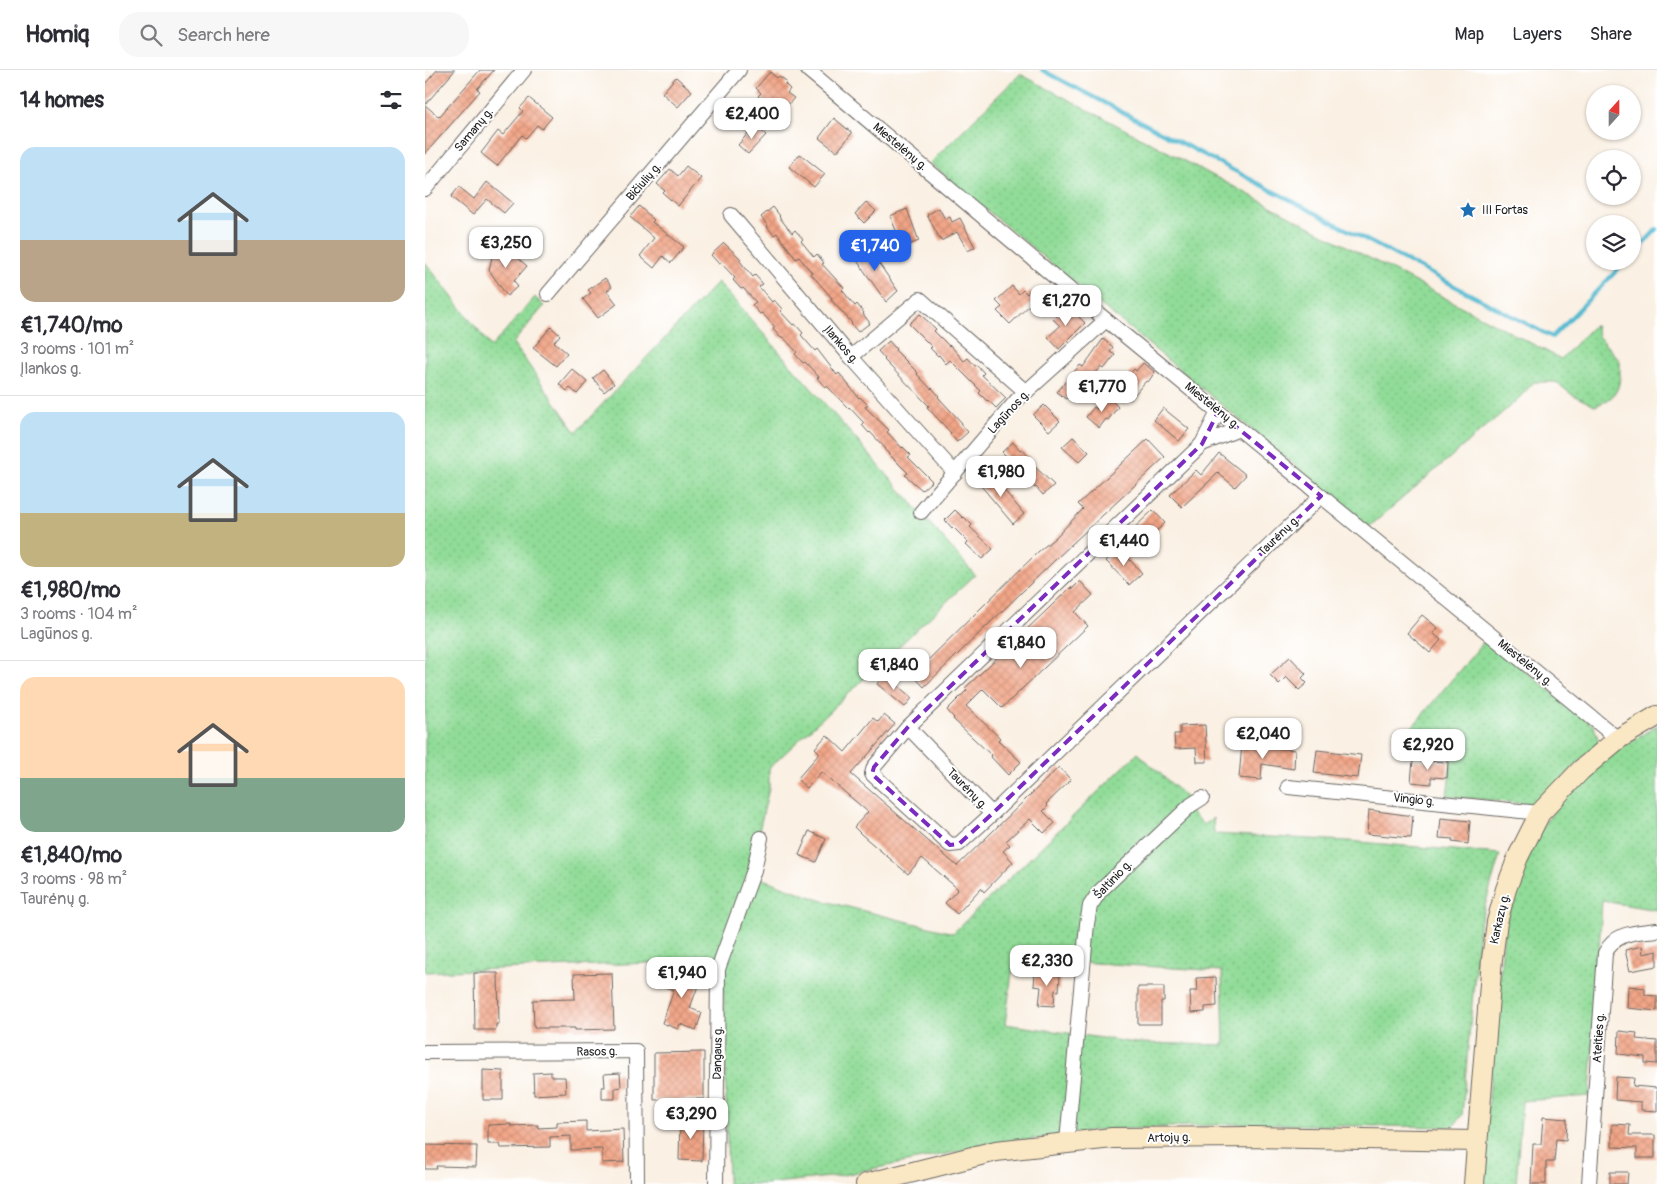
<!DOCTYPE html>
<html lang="en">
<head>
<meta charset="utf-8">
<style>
	:root { --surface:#fff; --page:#f7f7f7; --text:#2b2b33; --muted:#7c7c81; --line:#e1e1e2; --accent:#2563eb }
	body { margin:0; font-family:Pangolin,sans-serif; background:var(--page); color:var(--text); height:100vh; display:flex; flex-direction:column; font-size:19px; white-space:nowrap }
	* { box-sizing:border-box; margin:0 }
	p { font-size:16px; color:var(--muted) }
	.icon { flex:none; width:28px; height:28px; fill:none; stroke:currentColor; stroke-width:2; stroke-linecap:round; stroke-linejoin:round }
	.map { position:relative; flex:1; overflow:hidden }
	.panel { display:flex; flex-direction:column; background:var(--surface); width:425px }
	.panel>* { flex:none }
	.needle { width:32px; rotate:21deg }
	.tools { position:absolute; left:1161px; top:15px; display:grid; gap:10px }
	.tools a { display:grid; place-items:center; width:55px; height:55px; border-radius:50%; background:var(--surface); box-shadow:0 1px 4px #0004; font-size:25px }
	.price { position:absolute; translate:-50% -42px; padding:0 11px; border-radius:10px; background:#fff; color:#222; font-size:16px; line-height:32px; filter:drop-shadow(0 1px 2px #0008) }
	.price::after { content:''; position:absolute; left:50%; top:30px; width:15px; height:11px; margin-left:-8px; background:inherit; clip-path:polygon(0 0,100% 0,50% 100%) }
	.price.current { background:var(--accent); color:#fff }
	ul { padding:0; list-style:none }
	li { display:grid; align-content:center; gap:10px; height:265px; padding:0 20px }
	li+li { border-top:1px solid var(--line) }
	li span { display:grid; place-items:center; height:155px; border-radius:15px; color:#555 }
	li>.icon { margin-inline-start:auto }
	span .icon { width:90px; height:90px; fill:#fffc; stroke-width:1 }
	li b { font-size:21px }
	h2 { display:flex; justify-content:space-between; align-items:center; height:60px; padding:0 20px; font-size:21px }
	header { display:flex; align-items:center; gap:30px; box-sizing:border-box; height:70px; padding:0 25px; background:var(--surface); border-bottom:1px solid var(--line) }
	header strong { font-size:24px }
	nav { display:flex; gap:28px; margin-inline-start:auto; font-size:18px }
	.search { width:350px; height:45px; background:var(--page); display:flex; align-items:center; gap:12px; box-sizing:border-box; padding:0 18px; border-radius:20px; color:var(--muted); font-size:19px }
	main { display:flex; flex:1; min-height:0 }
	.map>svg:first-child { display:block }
	.grass { fill:url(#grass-dots); stroke:#567c5a; fill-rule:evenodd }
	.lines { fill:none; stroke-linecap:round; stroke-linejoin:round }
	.stream { stroke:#53bad1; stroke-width:4 }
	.building { fill:url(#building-cross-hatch) }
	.street-casing { stroke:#6a6662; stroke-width:16 }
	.secondary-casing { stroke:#6a6662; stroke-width:22 }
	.street { stroke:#fff; stroke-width:14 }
	.secondary { stroke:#fae7c3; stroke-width:20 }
	.marked { fill:none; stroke:#7b2cbf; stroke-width:4; stroke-dasharray:10 6; stroke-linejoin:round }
	.labels { text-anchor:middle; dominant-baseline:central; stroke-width:4; stroke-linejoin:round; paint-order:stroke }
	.street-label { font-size:12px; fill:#1c1c1c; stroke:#fff }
	.poi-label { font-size:12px; fill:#1c1c1c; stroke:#fff; text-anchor:start }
</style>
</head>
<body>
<header>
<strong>Homiq</strong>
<div class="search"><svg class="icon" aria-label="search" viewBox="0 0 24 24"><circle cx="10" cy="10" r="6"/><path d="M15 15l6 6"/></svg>Search here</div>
<nav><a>Map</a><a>Layers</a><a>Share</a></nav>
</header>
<main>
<section class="panel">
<h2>14 homes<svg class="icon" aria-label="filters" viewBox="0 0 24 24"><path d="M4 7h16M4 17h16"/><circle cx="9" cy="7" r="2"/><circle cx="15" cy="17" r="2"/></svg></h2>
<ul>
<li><span style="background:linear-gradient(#bfe0f5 60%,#b9a48a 0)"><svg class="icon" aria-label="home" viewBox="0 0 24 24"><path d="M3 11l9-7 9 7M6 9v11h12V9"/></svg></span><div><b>€1,740/mo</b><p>3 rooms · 101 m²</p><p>Įlankos g.</p></div></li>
<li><span style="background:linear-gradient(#bfe0f5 65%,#c2b280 0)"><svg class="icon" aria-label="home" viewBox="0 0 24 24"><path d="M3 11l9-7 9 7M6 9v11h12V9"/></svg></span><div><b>€1,980/mo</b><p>3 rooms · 104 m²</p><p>Lagūnos g.</p></div></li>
<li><span style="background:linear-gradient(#ffd9b3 65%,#7fa58c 0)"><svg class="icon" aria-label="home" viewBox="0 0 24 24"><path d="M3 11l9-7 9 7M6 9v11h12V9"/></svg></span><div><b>€1,840/mo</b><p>3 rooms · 98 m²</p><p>Taurėnų g.</p></div></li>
</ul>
</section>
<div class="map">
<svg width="1232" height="1114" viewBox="0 0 1232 1114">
	<defs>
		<pattern id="grass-dots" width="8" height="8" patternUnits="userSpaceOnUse" patternTransform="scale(1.25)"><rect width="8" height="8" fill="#91dc98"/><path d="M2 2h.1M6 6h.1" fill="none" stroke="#7cbc82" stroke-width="1.8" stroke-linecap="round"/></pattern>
		<pattern id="building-cross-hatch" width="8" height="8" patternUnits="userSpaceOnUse" patternTransform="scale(1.25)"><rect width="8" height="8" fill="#f2a688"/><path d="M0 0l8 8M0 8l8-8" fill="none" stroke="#cf8e75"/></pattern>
	</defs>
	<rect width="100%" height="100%" fill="#fff"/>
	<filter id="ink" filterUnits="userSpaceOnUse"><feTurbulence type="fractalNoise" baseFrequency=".02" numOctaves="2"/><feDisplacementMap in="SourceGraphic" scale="10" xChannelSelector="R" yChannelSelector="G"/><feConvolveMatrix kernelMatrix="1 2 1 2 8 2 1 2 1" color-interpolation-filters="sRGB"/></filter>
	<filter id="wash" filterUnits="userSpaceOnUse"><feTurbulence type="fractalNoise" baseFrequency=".0096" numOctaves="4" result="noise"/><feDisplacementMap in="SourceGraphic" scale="20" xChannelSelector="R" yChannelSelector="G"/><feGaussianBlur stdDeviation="1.12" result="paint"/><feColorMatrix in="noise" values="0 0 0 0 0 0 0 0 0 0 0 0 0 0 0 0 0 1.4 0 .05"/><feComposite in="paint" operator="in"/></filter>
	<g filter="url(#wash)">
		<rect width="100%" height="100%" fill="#faf0e3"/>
		<g class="grass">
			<path d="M595 4 1136 289 1170 254 1173 266 1195 291C1195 316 1196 326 1170 336L1146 324 1131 312H1109L1091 331 944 457 505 93Z"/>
			<path d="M0 192 66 277 110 227 119 236 88 273 151 362 293 212 550 505 344 698V718L324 804 395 830 528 863 713 683 763 729 757 733 779 755 788 748 789 764 923 771 1075 784 1054 856 1037 1045 1028 1057 811 1054 674 1060 560 1076 413 1106 340 1114H303L298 890 0 902ZM589 888 797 901 799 975 711 973 580 954Z"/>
			<polygon points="1061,569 1169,656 1174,672 1111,735 1022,726 1027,687 982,663"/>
			<polygon points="1232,655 1232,840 1177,831 1165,1026 1097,1031 1091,1114 1056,1114 1079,860 1097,794 1118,755 1141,726 1169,696"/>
		</g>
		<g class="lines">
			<g class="stream">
				<polyline points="617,0 1127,267 1201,191"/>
				<polyline points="1208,184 1232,159"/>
			</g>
		</g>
		<g id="blocks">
			<g class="building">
				<polygon points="12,0 30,0 0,35 14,47 55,0 69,0 52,19 55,21 0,84 0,14"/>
				<polygon points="345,2 352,8 354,6 361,11 360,14 365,19 362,23 369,28 355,44 333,26 336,23 331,18"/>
				<polygon points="251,7 267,21 253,37 237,23"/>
				<polygon points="104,28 127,47 117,59 112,55 101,68 97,65 72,96 56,83 73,61 78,65 98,41 95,38"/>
				<polygon points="409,48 427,63 412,82 394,68"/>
				<polygon points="330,55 341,65 323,84 313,75"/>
				<polygon points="375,84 400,104 389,117 364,97"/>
				<polygon points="261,96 276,108 253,136 238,123 240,121 232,114 245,99 253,106"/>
				<polygon points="62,112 88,133 79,143 62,129 48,145 26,127 34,117 49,129"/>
				<polygon points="441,132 451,141 439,153 430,144"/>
				<polygon points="214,136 229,150 227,152 259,177 246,193 238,186 229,198 215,186 229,168 205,147"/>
				<polygon points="348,137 355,146 354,147 367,163 370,160 378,169 376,171 389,187 392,184 399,193 397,194 419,218 417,220 430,236 432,234 439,243 438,244 445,253 433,262 426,254 427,253 406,230 407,228 386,204 387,203 374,187 371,189 352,163 349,165 342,157 343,156 336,147"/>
				<polygon points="514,138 520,149 525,147 527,152 535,148 550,177 543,181 532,162 516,171 502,145"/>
				<polygon points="482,139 494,171 478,177 465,146"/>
				<polygon points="439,172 473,221 461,232 426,182"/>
				<polygon points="299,173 316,189 314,190 328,207 330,205 338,214 334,217 347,232 349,230 357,239 355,241 368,255 370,254 378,263 376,265 390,281 392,279 412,305 414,303 434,328 435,327 443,335 440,337 464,360 462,362 477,378 478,377 486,385 483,387 507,411 497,420 480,405 483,403 459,379 460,378 445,362 444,363 437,355 439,353 424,337 423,338 402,316 400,317 392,308 394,307 380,292 378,293 370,284 372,282 358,267 356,268 348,259 350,257 337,243 335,244 327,235 331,232 318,218 316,219 308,210 310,208 296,193 294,194 286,185"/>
				<polygon points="78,175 102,196 89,211 93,216 82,226 64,200 67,187"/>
				<polygon points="180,208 187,217 182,221 192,234 173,248 158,229 166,223 163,220"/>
				<polygon points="587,216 594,224 598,220 602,224 605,221 612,228 585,254 572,241 577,237 571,231"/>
				<polygon points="642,235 660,253 634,279 623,267 635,256 628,249"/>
				<polygon points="495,244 511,259 509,261 524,276 525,275 539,291 543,288 550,296 552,295 559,303 557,305 581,328 571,338 563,330 562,331 554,323 556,321 525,290 521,294 514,285 513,286 505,278 507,277 484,254"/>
				<polygon points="126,257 135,265 129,272 142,283 131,296 108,278"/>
				<polygon points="678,269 688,277 685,282 690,285 679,299 676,297 661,315 664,317 658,325 655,323 648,331 643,327 641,329 632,322 655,295 658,297"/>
				<polygon points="464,271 471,279 470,280 493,303 492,304 506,319 507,318 514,326 513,327 537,353 536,354 543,362 532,372 525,364 526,363 502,337 504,336 459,290 460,289 453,281"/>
				<polygon points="718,293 730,302 723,312 721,311 705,330 693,319 709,299 711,301"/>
				<polygon points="147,299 162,312 152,324 145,318 142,321 134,314"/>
				<polygon points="178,300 189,314 179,322 168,308"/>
				<polygon points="683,327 693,337 683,350 681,349 674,358 661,347 669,337 672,339 678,331 680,332"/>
				<polygon points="619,335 635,351 624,361 608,345"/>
				<polygon points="738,338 764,359 754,371 729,350"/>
				<polygon points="648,367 664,382 654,392 637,377"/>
				<polygon points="723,369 740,387 632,488 499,617 474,590 482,582 496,597 614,481 631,467 658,439 653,434"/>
				<polygon points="588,372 595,380 597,379 604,387 602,389 629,415 618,425 611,417 610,418 602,410 604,408 577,382"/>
				<polygon points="794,383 821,405 810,417 793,403 757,437 745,425 771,400 776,405"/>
				<polygon points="563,401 599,444 588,454 552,411"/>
				<polygon points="530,440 538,448 539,447 547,455 545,457 568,479 557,489 541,474 543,472 528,457 527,458 520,450"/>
				<polygon points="728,440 740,453 717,474 705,462"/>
				<polygon points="694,478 717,503 704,515 681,491"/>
				<polygon points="655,511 668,525 650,542 663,556 577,638 558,619 541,636 575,668 573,670 596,692 583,705 566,687 567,686 528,649 529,648 522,640 542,620 540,618 554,605 646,517 647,519"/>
				<polygon points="997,545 1013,558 1008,563 1016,570 1005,583 982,563"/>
				<polygon points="865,587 881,604 877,608 882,613 874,620 861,607 854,614 845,605"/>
				<polygon points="459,604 487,628 480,637 452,614"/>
				<polygon points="459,645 470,654 426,704 532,796 634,697 646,710 621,734 623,736 618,741 630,753 619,763 605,749 581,771 585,775 578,781 588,792 559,822 556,818 532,844 520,833 533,819 497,788 483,804 437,765 429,757 443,742 396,702 382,718 372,709 395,683 390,678 402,665 420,682 448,648 453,652"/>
				<polygon points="780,655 782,692 772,692 771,678 750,679 749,664 755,664 755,656"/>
				<polygon points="817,674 870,680 869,699 837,694 836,710 814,708"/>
				<polygon points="892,680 936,685 933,708 889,703"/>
				<polygon points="988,690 1023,692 1022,708 1006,707 1006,714 986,712"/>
				<polygon points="944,740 988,746 986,768 942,764"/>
				<polygon points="1016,748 1045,751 1043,774 1027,772 1028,769 1014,768"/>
				<polygon points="384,761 401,769 391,792 374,785"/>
				<polygon points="1217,876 1218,884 1232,881 1232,896 1205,901 1200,880"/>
				<polygon points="243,899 259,904 261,899 277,905 265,938 277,943 271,960 255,954 253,959 237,953 249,920 237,916"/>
				<polygon points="610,902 635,905 634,921 630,920 629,936 614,935 616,917 609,916"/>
				<polygon points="49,903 73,903 74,954 71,954 71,960 50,960"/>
				<polygon points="187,903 189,959 150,960 150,958 109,958 108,930 150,929 149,904"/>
				<polygon points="791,907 792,936 780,937 780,942 766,943 765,921 772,921 771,908"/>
				<polygon points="1203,916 1220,918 1220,925 1232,926 1232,941 1202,938"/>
				<polygon points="713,917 739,917 739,931 736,931 736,954 713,954"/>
				<polygon points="1194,961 1212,963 1211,969 1232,971 1232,994 1220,993 1220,987 1193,984"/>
				<polygon points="279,982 279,1029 229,1030 229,983"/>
				<polygon points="58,1000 78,1001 78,1030 58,1030"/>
				<polygon points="126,1002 126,1007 140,1007 141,1023 109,1025 108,1003"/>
				<polygon points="195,1003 196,1017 190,1018 190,1029 177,1029 177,1017 180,1017 179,1004"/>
				<polygon points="1191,1007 1209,1008 1208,1016 1232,1018 1232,1041 1216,1040 1216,1032 1190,1030"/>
				<polygon points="1118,1047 1142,1049 1141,1070 1131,1069 1129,1092 1121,1092 1121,1114 1106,1114 1108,1074 1116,1074"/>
				<polygon points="255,1049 278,1050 277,1091 254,1090"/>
				<polygon points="161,1051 161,1061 198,1059 199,1092 177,1093 177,1079 146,1080 146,1066 125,1067 125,1077 76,1078 75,1074 63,1074 63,1055 86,1054 86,1056 113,1055 113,1058 132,1057 132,1052"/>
				<polygon points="1187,1054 1205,1055 1204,1065 1230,1065 1230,1088 1212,1088 1212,1078 1187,1077"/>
				<polygon points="0,1075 52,1076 51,1097 11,1096 12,1099 0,1099"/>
				<polygon points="1185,1102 1203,1102 1202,1114 1185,1114"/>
			</g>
		</g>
	</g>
	<g filter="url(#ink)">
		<use href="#blocks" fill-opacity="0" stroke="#6a6662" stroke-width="1"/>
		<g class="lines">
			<g class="street-casing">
				<g id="street">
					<polyline points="383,0 681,250 1193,669"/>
					<polyline points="0,119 99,0"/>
					<polyline points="306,145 426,287 530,403"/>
					<polyline points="123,224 314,0"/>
					<polyline points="426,287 495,229 601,322"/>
					<polyline points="793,342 777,374 814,359"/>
					<polyline points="777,374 483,657 567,744 896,426"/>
					<polyline points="496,442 592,330 681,250"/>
					<polyline points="483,657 449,697 447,704 525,775 534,774 567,744"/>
					<polyline points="863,717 1115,743"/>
					<polyline points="0,982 211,981 212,1114"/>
					<polyline points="642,1072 662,854 665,836 675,821 766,735 777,728"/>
					<polyline points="291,1114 293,899 329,800 336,768"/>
					<path d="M1164 1114 1180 883C1192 861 1210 863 1232 860"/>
				</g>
			</g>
			<g class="secondary-casing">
				<g id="secondary">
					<polyline points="441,1114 571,1081 687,1068 828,1067 1052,1071"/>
					<polyline points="1049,1114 1067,889 1072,852 1081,819 1093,787 1115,743 1156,700 1193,669 1232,646"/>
				</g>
			</g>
			<use href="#street" class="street"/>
			<use href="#secondary" class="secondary"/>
		</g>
	</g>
	<path class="marked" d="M793 342 896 426 567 744 534 774 525 775 447 704 449 697 483 657 777 374Z"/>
	<defs>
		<g id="sight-bare" transform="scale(1.35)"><path d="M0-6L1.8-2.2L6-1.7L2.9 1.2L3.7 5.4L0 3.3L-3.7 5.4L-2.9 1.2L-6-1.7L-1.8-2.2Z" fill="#1f6fb2" stroke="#fff" stroke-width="2.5" paint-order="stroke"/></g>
	</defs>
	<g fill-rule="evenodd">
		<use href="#sight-bare" x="1043" y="140"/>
	</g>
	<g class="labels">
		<g class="street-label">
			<text transform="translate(49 60) rotate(-50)">Samanų g.</text>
			<text transform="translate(475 77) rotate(40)">Miestelėnų g.</text>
			<text transform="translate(219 112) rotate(-49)">Bičiulių g.</text>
			<text transform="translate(416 275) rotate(49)">Įlankos g.</text>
			<text transform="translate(787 336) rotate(39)">Miestelėnų g.</text>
			<text transform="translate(584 342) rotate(-47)">Lagūnos g.</text>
			<text transform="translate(854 466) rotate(-44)">Taurėnų g.</text>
			<text transform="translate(1100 593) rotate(39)">Miestelėnų g.</text>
			<text transform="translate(542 719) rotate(46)">Taurėnų g.</text>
			<text transform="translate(989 730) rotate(6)">Vingio g.</text>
			<text transform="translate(688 810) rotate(-46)">Šaltinio g.</text>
			<text transform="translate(1075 849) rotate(-77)">Karkazų g.</text>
			<text transform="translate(1174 968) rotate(-86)">Ateities g.</text>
			<text transform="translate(172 982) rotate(-1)">Rasos g.</text>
			<text transform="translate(293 983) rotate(-89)">Dangaus g.</text>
			<text transform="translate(744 1068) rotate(-1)">Artojų g.</text>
		</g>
		<g class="poi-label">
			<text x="1057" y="140">III Fortas</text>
		</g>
	</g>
</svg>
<div class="tools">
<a><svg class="needle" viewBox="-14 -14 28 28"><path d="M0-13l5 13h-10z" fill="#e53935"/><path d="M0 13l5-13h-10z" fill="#7c7c81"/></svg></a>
<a><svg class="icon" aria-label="locate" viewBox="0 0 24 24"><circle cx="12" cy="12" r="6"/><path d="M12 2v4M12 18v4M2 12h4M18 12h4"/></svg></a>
<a><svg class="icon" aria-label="layers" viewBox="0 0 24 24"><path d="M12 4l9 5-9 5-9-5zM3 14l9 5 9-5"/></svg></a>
</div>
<b class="price" style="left:327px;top:70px">€2,400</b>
<b class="price" style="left:81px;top:199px">€3,250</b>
<b class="price current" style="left:450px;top:202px">€1,740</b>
<b class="price" style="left:641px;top:257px">€1,270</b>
<b class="price" style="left:677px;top:343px">€1,770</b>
<b class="price" style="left:576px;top:428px">€1,980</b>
<b class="price" style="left:699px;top:497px">€1,440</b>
<b class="price" style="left:596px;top:599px">€1,840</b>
<b class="price" style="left:469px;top:621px">€1,840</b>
<b class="price" style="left:838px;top:690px">€2,040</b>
<b class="price" style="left:1003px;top:701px">€2,920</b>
<b class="price" style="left:622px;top:917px">€2,330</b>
<b class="price" style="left:257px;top:929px">€1,940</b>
<b class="price" style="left:266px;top:1070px">€3,290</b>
</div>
</main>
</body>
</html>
